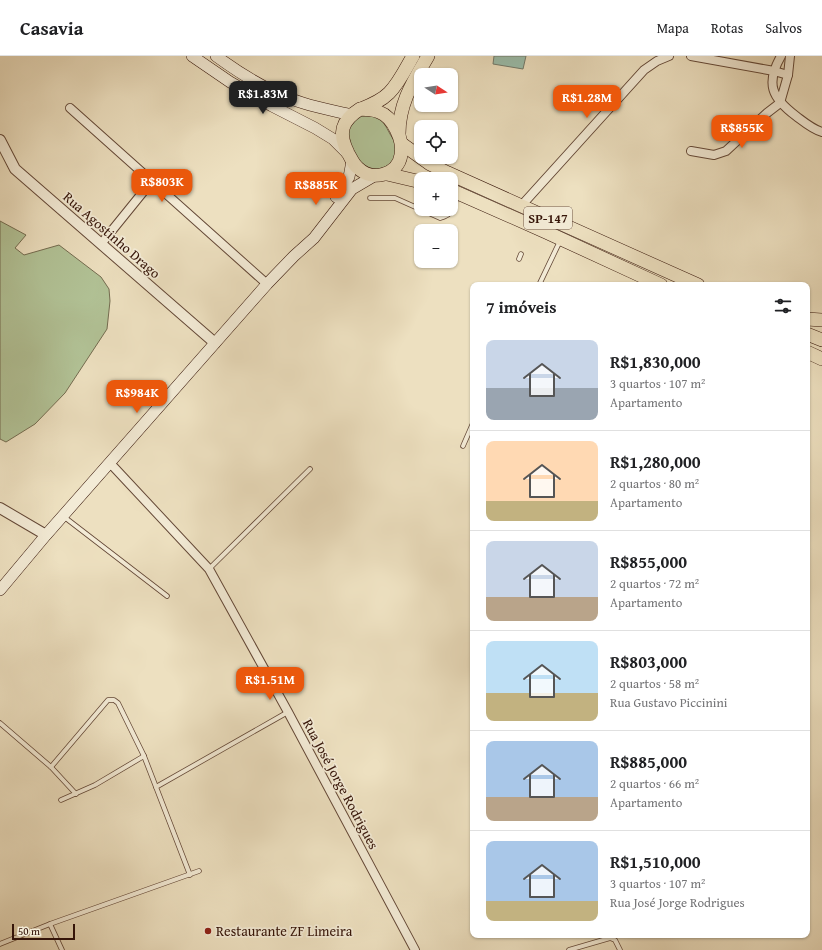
<!DOCTYPE html>
<html lang="pt">
<head>
<meta charset="utf-8">
<style>
	:root { --surface:#fff; --page:#f6f6f6; --text:#202124; --muted:#757577; --line:#e0e0e0; --accent:#ea580c }
	body { margin:0; font-family:"Gentium Book Plus",serif; background:var(--page); color:var(--text); height:100vh; display:flex; flex-direction:column; font-size:15px; white-space:nowrap }
	* { box-sizing:border-box; margin:0 }
	p { font-size:13px; color:var(--muted) }
	.icon { flex:none; width:22px; height:22px; fill:none; stroke:currentColor; stroke-width:2; stroke-linecap:round; stroke-linejoin:round }
	.map { position:relative; flex:1; overflow:hidden }
	.side { position:absolute; left:470px; top:226px; width:340px; height:656px; display:flex; flex-direction:column; background:var(--surface); border-radius:8px; box-shadow:0 1px 3px #0004 }
	.side>* { flex:none }
	.needle { width:26px; rotate:102deg }
	.buttons { position:absolute; left:414px; top:12px; display:grid; gap:8px }
	.buttons a { display:grid; place-items:center; width:44px; height:44px; border-radius:8px; background:var(--surface); box-shadow:0 1px 3px #0004; font-size:20px }
	.scale { position:absolute; left:12px; bottom:10px; width:63px; box-sizing:border-box; padding-left:4px; border:2px solid #361509; border-top:0; font-size:11px; line-height:14px; white-space:nowrap; color:#361509; -webkit-text-stroke:3px #f3ebd6; paint-order:stroke }
	.price { position:absolute; translate:-50% -34px; padding:0 9px; border-radius:8px; background:var(--accent); color:#fff; font-size:13px; line-height:26px; filter:drop-shadow(0 1px 2px #0008) }
	.price::after { content:''; position:absolute; left:50%; top:24px; width:12px; height:9px; margin-left:-6px; background:inherit; clip-path:polygon(0 0,100% 0,50% 100%) }
	.price.on { background:#222; color:#fff }
	ul { padding:0; list-style:none }
	li { display:flex; align-items:center; gap:12px; height:100px; padding:0 16px }
	li+li { border-top:1px solid var(--line) }
	li span { display:grid; place-items:center; flex:none; width:112px; height:80px; border-radius:8px; color:#555 }
	li>.icon { margin-inline-start:auto }
	span .icon { width:48px; height:48px; fill:#fffc; stroke-width:1 }
	li b { font-size:17px }
	h2 { display:flex; justify-content:space-between; align-items:center; height:48px; padding:0 16px; font-size:17px }
	header { display:flex; align-items:center; gap:24px; box-sizing:border-box; height:56px; padding:0 20px; background:var(--surface); border-bottom:1px solid var(--line) }
	header strong { font-size:19px }
	nav { display:flex; gap:22px; margin-inline-start:auto; font-size:14px }
	.map>svg:first-child { display:block }
	.green { fill:#b2c397; stroke:#746c50 }
	.water { fill:#9abeac; stroke:#727a6b }
	.lines { fill:none; stroke-linecap:round; stroke-linejoin:round }
	.service-casing { stroke:#644837; stroke-width:5.5 }
	.minor-casing { stroke:#644837; stroke-width:10 }
	.tertiary-casing { stroke:#644837; stroke-width:12 }
	.secondary-casing { stroke:#361509; stroke-width:12 }
	.trunk-casing { stroke:#361509; stroke-width:14 }
	.service { stroke:#f3ebd6; stroke-width:4 }
	.minor { stroke:#f3ebd6; stroke-width:8 }
	.tertiary { stroke:#f3ebd6; stroke-width:10 }
	.secondary { stroke:#f3ebd6; stroke-width:11 }
	.trunk { stroke:#ede0c0; stroke-width:13 }
	.poi-dot { fill:#8f2418; stroke:#f3ebd6; stroke-width:1.5 }
	.labels { text-anchor:middle; dominant-baseline:central; stroke-width:3.5; stroke-linejoin:round; paint-order:stroke }
	.shield { fill:#f3ebd6; stroke:#6f5546; stroke-width:1 }
	.shield-label { font-size:13px; font-weight:bold; fill:#361509 }
	.street-label { font-size:14px; fill:#361509; stroke:#f3ebd6 }
	.poi-label { font-size:14px; fill:#361509; stroke:#f3ebd6; text-anchor:start }
</style>
</head>
<body>
<header>
<strong>Casavia</strong>
<nav><a>Mapa</a><a>Rotas</a><a>Salvos</a></nav>
</header>
<div class="map">
<svg width="822" height="894" viewBox="0 0 822 894">
	<rect width="100%" height="100%" fill="#ede0c0"/>
	<filter id="stains"><feTurbulence type="fractalNoise" baseFrequency=".005" numOctaves="4"/><feColorMatrix values="0 0 0 0 .2 0 0 0 0 .09 0 0 0 0 .02 0 0 0 .5 -.17"/></filter>
	<radialGradient id="worn" r=".72"><stop offset=".6" stop-color="#630" stop-opacity="0"/><stop offset="1" stop-color="#630" stop-opacity=".3"/></radialGradient>
	<g class="green">
		<path d="M362 59C380 61 381 61 390 78 392 81 394 85 396 88 401 108 376 121 361 108 358 105 351 92 349 87 344 73 352 67 362 59Z"/>
		<polygon points="0,165 26,179 15,192 24,199 59,189 101,221 109,233 110,245 107,273 65,337 35,368 6,386 0,383"/>
	</g>
	<polygon class="water" points="494,0 526,0 523,13 493,8"/>
	<g class="lines">
		<g class="service-casing">
			<g id="service">
				<path d="M370 142H395L440 162C454 158 454 152 457 139"/>
				<polyline points="519,203 521,198"/>
				<polyline points="539,229 560,185"/>
				<polyline points="463,390 473,367"/>
				<polyline points="63,460 167,540"/>
				<polyline points="209,513 310,413"/>
				<polyline points="0,667 51,711 76,738"/>
				<polyline points="51,711 108,644 114,644 118,647 144,700 156,731"/>
				<polyline points="61,744 95,729 144,700"/>
				<polyline points="190,819 156,731 288,656"/>
				<polyline points="50,868 62,894"/>
				<polyline points="0,888 50,868 199,815"/>
				<polyline points="569,894 610,882 615,884 620,894"/>
			</g>
		</g>
		<g class="minor-casing">
			<g id="minor">
				<polyline points="691,0 774,15 788,19"/>
				<path d="M781 0C765 28 772 42 796 60 804 66 812 73 822 76"/>
				<polyline points="70,52 267,228"/>
				<polyline points="691,95 714,99 726,95 767,57 780,47 788,19 790,0"/>
				<polyline points="521,150 644,14 657,5 669,0"/>
				<polyline points="101,188 152,125"/>
				<polyline points="110,407 209,513 288,656 415,894"/>
			</g>
		</g>
		<g class="tertiary-casing">
			<g id="tertiary">
				<polyline points="0,84 15,113 215,287"/>
				<polyline points="0,452 46,479"/>
			</g>
		</g>
		<g class="secondary-casing">
			<g id="secondary">
				<polyline points="192,0 230,26 272,50 315,72 333,83 347,97"/>
				<path d="M216 0C242 19 272 38 303 47 319 52 335 55 352 59"/>
				<polyline points="336,141 349,121 352,105"/>
				<polyline points="0,534 46,479 267,228 294,200 314,182 352,133 374,120"/>
			</g>
		</g>
		<g class="trunk-casing">
			<g id="trunk">
				<path d="M360 53C366 54 373 53 379 56 393 61 404 84 401 99 398 119 372 126 358 112 353 108 351 102 348 97 338 77 341 65 360 53Z"/>
				<path d="M361 53C371 49 381 45 389 37 399 27 406 12 413 0"/>
				<path d="M399 78C399 47 413 26 428 0"/>
				<polyline points="402,88 430,108 448,117 698,229"/>
				<polyline points="387,118 421,126"/>
				<polyline points="451,134 546,176 661,229"/>
				<polyline points="807,263 822,264"/>
				<polyline points="807,278 822,284"/>
				<polyline points="807,296 822,303"/>
			</g>
		</g>
		<use href="#service" class="service"/>
		<use href="#minor" class="minor"/>
		<use href="#tertiary" class="tertiary"/>
		<use href="#secondary" class="secondary"/>
		<use href="#trunk" class="trunk"/>
	</g>
	<circle class="poi-dot" cx="208" cy="875" r="4"/>
	<g class="labels">
		<rect class="shield" x="524" y="151" width="48" height="22" rx="3"/>
		<g class="shield-label">
			<text x="548" y="162">SP-147</text>
		</g>
		<g class="street-label">
			<text transform="translate(112 179) rotate(41)">Rua Agostinho Drago</text>
			<text transform="translate(341 728) rotate(62)">Rua José Jorge Rodrigues</text>
		</g>
		<g class="poi-label">
			<text x="216" y="875">Restaurante ZF Limeira</text>
		</g>
	</g>
	<rect width="100%" height="100%" filter="url(#stains)"/>
	<rect width="100%" height="100%" fill="url(#worn)"/>
</svg>
<div class="buttons">
<a><svg class="needle" viewBox="-14 -14 28 28"><path d="M0-13l5 13h-10z" fill="#e53935"/><path d="M0 13l5-13h-10z" fill="#757577"/></svg></a>
<a><svg class="icon" aria-label="locate" viewBox="0 0 24 24"><circle cx="12" cy="12" r="6"/><path d="M12 2v4M12 18v4M2 12h4M18 12h4"/></svg></a>
<a>+</a>
<a>−</a>
</div>
<div class="scale">50 m</div>
<b class="price on" style="left:263px;top:59px">R$1.83M</b>
<b class="price" style="left:587px;top:63px">R$1.28M</b>
<b class="price" style="left:742px;top:93px">R$855K</b>
<b class="price" style="left:162px;top:147px">R$803K</b>
<b class="price" style="left:316px;top:150px">R$885K</b>
<b class="price" style="left:137px;top:358px">R$984K</b>
<b class="price" style="left:270px;top:645px">R$1.51M</b>
<section class="side">
<h2>7 imóveis<svg class="icon" aria-label="filters" viewBox="0 0 24 24"><path d="M4 7h16M4 17h16"/><circle cx="9" cy="7" r="2"/><circle cx="15" cy="17" r="2"/></svg></h2>
<ul>
<li><span style="background:linear-gradient(#c9d6e8 60%,#9aa5b1 0)"><svg class="icon" aria-label="home" viewBox="0 0 24 24"><path d="M3 11l9-7 9 7M6 9v11h12V9"/></svg></span><div><b>R$1,830,000</b><p>3 quartos · 107 m²</p><p>Apartamento</p></div></li>
<li><span style="background:linear-gradient(#ffd9b3 75%,#c2b280 0)"><svg class="icon" aria-label="home" viewBox="0 0 24 24"><path d="M3 11l9-7 9 7M6 9v11h12V9"/></svg></span><div><b>R$1,280,000</b><p>2 quartos · 80 m²</p><p>Apartamento</p></div></li>
<li><span style="background:linear-gradient(#c9d6e8 70%,#b9a48a 0)"><svg class="icon" aria-label="home" viewBox="0 0 24 24"><path d="M3 11l9-7 9 7M6 9v11h12V9"/></svg></span><div><b>R$855,000</b><p>2 quartos · 72 m²</p><p>Apartamento</p></div></li>
<li><span style="background:linear-gradient(#bfe0f5 65%,#c2b280 0)"><svg class="icon" aria-label="home" viewBox="0 0 24 24"><path d="M3 11l9-7 9 7M6 9v11h12V9"/></svg></span><div><b>R$803,000</b><p>2 quartos · 58 m²</p><p>Rua Gustavo Piccinini</p></div></li>
<li><span style="background:linear-gradient(#a9c7e8 70%,#b9a48a 0)"><svg class="icon" aria-label="home" viewBox="0 0 24 24"><path d="M3 11l9-7 9 7M6 9v11h12V9"/></svg></span><div><b>R$885,000</b><p>2 quartos · 66 m²</p><p>Apartamento</p></div></li>
<li><span style="background:linear-gradient(#a9c7e8 75%,#c2b280 0)"><svg class="icon" aria-label="home" viewBox="0 0 24 24"><path d="M3 11l9-7 9 7M6 9v11h12V9"/></svg></span><div><b>R$1,510,000</b><p>3 quartos · 107 m²</p><p>Rua José Jorge Rodrigues</p></div></li>
</ul>
</section>
</div>
</body>
</html>
